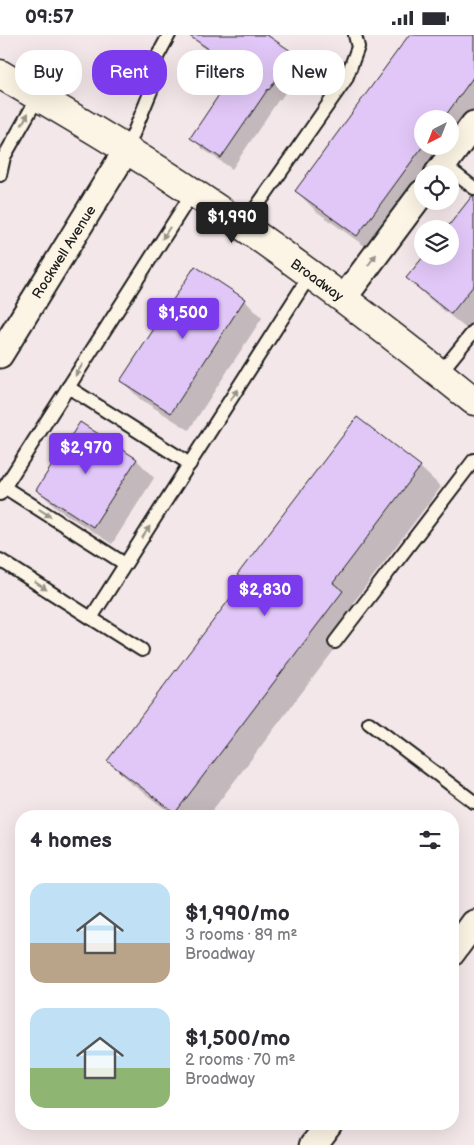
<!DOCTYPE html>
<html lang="en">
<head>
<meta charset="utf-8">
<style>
	:root { --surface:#fff; --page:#f2f2f3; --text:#2b2b33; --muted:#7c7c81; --accent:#7c3aed }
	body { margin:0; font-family:"Balsamiq Sans",sans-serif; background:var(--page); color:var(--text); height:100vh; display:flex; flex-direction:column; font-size:19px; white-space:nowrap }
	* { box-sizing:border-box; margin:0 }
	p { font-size:16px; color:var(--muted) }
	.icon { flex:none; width:28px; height:28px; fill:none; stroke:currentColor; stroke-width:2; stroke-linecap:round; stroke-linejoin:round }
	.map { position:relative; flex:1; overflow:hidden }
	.side { position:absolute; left:15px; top:775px; width:444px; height:320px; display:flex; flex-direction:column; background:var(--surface); border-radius:20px; box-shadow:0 5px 20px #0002 }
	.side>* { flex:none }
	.top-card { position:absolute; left:15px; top:15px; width:445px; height:45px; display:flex; gap:10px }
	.needle { width:32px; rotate:222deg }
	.buttons { position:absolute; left:414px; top:75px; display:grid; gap:10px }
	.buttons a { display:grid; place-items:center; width:45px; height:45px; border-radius:50%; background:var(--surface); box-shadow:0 5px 20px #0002; font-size:25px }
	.price { position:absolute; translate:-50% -42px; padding:0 11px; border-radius:5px; background:var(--accent); color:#fff; font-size:16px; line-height:32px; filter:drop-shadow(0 1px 2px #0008) }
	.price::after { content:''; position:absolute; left:50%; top:30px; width:15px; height:11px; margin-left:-8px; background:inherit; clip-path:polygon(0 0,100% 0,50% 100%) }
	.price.current { background:#222; color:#fff }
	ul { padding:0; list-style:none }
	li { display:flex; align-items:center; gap:15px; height:125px; padding:0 15px }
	li span { display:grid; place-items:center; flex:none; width:140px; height:100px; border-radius:15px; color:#555 }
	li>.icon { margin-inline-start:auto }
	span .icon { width:60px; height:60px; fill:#fffc; stroke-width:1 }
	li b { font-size:21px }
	h2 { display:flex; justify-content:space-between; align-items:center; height:60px; padding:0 15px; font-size:21px }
	.pill { padding:0 18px; border-radius:20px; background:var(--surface); box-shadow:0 5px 20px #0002; font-size:18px; line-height:45px }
	.pill.current { background:var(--accent); color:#fff }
	.status { display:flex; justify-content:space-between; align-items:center; height:35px; padding:0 25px; background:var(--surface); direction:ltr }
	.status svg { height:14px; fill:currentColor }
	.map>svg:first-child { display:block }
	.shadow { fill:#0003; fill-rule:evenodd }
	.building { fill:#e1c7f7; stroke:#1c1c1c }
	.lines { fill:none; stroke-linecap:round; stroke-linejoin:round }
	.service-casing { stroke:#1c1c1c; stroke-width:16 }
	.minor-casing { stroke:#1c1c1c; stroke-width:29 }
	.tertiary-casing { stroke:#1c1c1c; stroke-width:31 }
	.service { stroke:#fcf5e5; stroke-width:12 }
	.minor { stroke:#fcf5e5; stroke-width:25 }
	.tertiary { stroke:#fcf5e5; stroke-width:28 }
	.oneway { fill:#97938b }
	.labels { text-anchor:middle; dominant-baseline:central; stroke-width:4; stroke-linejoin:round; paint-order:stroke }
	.street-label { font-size:14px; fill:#1c1c1c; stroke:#fcf5e5 }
</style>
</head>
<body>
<div class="status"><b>09:57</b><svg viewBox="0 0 49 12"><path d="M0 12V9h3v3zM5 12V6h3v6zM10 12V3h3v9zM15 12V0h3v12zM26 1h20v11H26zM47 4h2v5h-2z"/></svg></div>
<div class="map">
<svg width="474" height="1110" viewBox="0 0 474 1110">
	<rect width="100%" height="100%" fill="#f4e7ea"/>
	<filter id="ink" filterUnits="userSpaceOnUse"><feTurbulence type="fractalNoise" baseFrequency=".02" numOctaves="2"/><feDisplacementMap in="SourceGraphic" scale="10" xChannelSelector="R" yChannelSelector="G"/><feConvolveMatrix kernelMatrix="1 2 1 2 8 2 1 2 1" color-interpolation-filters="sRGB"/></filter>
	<g filter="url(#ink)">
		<g class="shadow">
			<polygon points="195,0 265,0 293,19 304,30 280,65 279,64 232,134 203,114 192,103 237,36 205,14 194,3"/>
			<path d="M411 0H474V88L437 139H422V158L377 220 316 176 296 156ZM422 84H450V111H422Z"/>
			<polygon points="474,177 474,290 469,296 426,261 408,243 450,221"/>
			<polygon points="244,265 262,283 189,395 140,364 122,346"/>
			<polygon points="80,388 137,425 154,443 112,509 56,473 38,455"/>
			<polygon points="420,432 441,452 353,568 363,577 208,781 175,781 129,747 109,726"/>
		</g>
		<g class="building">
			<polygon points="188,0 267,0 294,18 269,55 268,54 221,123 190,103 237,33"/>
			<polygon points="409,0 474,0 474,41 443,84 422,84 423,111 357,201 295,156"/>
			<polygon points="472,161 474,161 474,250 451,279 406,243 424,221 450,221 450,194 446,194"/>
			<polygon points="195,231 245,264 171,378 120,346"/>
			<polygon points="357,382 421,431 333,548 343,556 175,778 107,726 244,545 237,540"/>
			<polygon points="80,387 137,424 93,492 36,455"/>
		</g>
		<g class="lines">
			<g class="service-casing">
				<g id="service">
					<polyline points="127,114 153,51 157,22 169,0"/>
					<polyline points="444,130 474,153"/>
					<polyline points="0,140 4,122 38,62"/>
					<polyline points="243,191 346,44 358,12 355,0"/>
					<polyline points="440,338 474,296"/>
					<polyline points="68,352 190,429"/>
					<polyline points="4,452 125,529"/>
					<polyline points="0,459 193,157"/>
					<polyline points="0,525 91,583 310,240"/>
					<polyline points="91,583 142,615"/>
					<polyline points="335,607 474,425"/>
					<polyline points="369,688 474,767"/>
				</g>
			</g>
			<g class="minor-casing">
				<g id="minor">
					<polyline points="437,139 474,89"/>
					<polyline points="343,264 422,158"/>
					<polyline points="0,320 127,114"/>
					<polyline points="452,918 474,888"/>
					<polyline points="313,1110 329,1089"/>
				</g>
			</g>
			<g class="tertiary-casing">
				<path id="tertiary" d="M0 39C65 78 131 115 194 158 291 222 384 293 474 366"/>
			</g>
			<use href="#service" class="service"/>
			<use href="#minor" class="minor"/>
			<use href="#tertiary" class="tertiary"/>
		</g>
		<defs><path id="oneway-solid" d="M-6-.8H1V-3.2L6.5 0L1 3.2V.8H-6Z" transform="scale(1.25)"/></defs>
		<g class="oneway">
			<use href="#oneway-solid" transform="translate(25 84) rotate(-61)"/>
			<use href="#oneway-solid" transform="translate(166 198) rotate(123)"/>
			<use href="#oneway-solid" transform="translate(372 225) rotate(-53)"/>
			<use href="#oneway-solid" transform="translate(79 335) rotate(122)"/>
			<use href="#oneway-solid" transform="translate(234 360) rotate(-58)"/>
			<use href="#oneway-solid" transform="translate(45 478) rotate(33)"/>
			<use href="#oneway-solid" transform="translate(146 497) rotate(-57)"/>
			<use href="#oneway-solid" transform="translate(41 551) rotate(33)"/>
		</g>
	</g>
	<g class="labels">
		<g class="street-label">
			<text transform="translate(64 217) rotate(-58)">Rockwell Avenue</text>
			<text transform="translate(317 245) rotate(36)">Broadway</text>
		</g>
	</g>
</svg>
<div class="buttons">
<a><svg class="needle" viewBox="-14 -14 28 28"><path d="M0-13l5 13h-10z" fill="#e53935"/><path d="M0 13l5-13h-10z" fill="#7c7c81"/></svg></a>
<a><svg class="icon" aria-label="locate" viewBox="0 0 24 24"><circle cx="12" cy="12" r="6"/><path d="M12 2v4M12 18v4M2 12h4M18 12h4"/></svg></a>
<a><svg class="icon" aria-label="layers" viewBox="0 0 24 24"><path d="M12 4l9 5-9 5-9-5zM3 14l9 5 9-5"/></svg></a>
</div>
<b class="price current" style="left:232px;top:209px">$1,990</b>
<b class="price" style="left:183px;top:305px">$1,500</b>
<b class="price" style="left:86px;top:440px">$2,970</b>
<b class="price" style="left:265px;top:582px">$2,830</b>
<div class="top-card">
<a class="pill">Buy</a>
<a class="pill current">Rent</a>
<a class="pill">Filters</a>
<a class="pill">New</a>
</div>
<section class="side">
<h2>4 homes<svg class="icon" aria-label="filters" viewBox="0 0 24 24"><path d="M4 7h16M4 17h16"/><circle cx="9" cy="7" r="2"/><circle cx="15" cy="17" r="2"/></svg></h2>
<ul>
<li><span style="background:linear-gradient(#bfe0f5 60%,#b9a48a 0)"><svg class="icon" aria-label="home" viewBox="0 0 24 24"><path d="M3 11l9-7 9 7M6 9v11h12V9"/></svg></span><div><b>$1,990/mo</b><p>3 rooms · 89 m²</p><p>Broadway</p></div></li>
<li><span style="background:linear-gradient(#bfe0f5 60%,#8fb573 0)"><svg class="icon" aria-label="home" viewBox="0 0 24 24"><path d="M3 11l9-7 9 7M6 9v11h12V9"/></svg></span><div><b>$1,500/mo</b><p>2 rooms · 70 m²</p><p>Broadway</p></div></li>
</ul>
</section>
</div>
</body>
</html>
